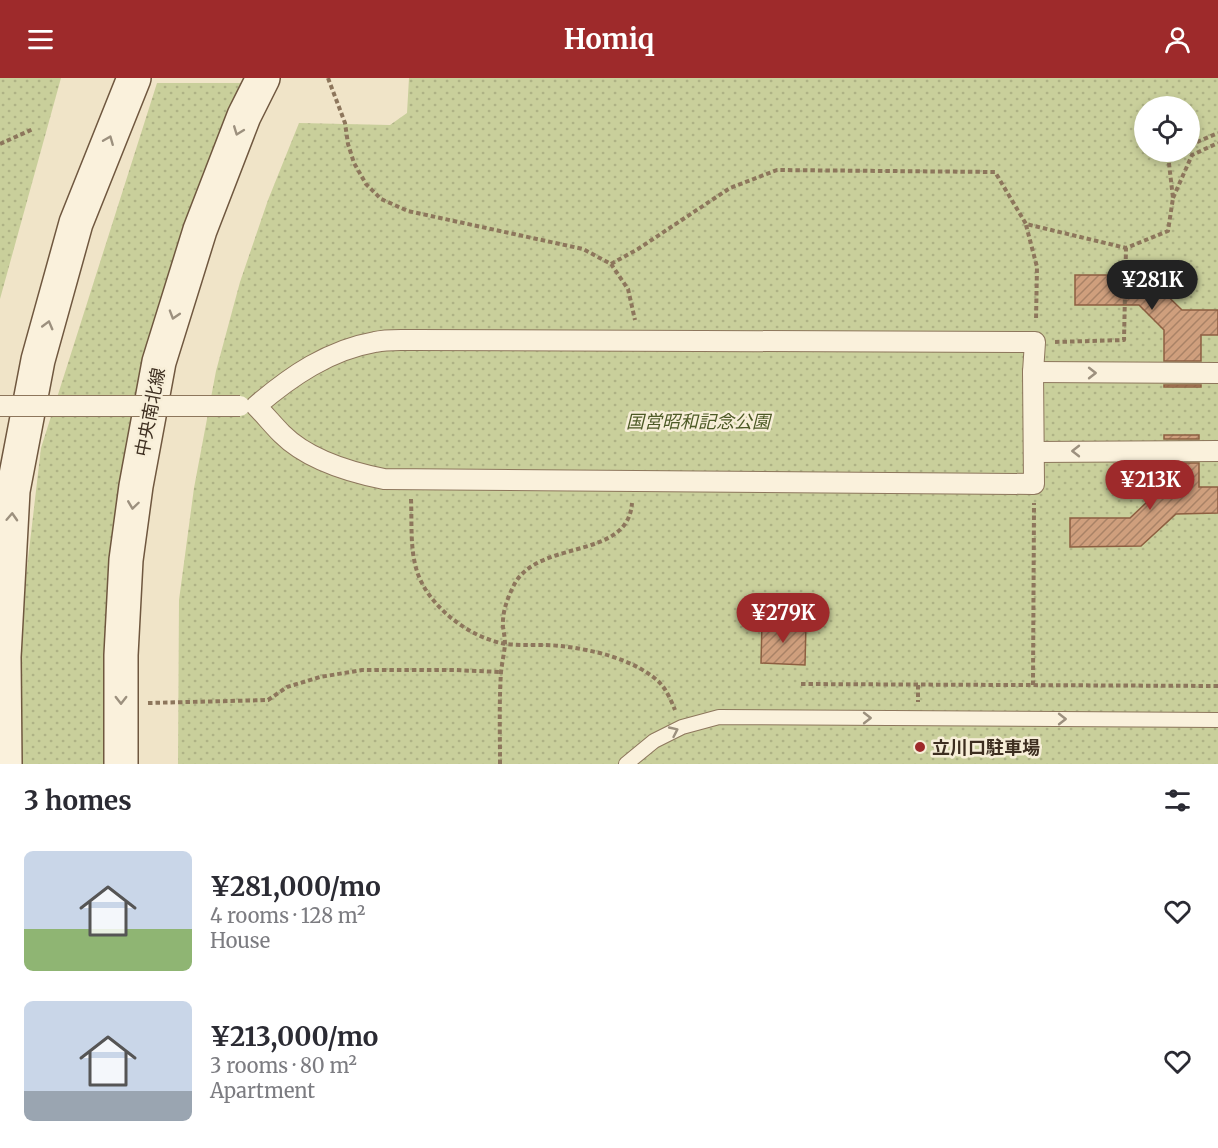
<!DOCTYPE html>
<html lang="en">
<head>
<meta charset="utf-8">
<style>
	:root { --surface:#fff; --page:#f2f2f3; --text:#2b2b33; --muted:#7c7c81; --accent:#9e2a2b }
	body { margin:0; font-family:Merriweather,"Noto Sans JP",serif; background:var(--page); color:var(--text); height:100vh; display:flex; flex-direction:column; font-size:22px; white-space:nowrap }
	* { box-sizing:border-box; margin:0 }
	p { font-size:20px; color:var(--muted) }
	.icon { flex:none; width:33px; height:33px; fill:none; stroke:currentColor; stroke-width:2; stroke-linecap:round; stroke-linejoin:round }
	.map { position:relative; height:686px; overflow:hidden }
	.details { display:flex; flex-direction:column; background:var(--surface); flex:1 }
	.details>* { flex:none }
	.controls { position:absolute; left:1134px; top:18px; display:grid; gap:12px }
	.controls a { display:grid; place-items:center; width:66px; height:66px; border-radius:50%; background:var(--surface); box-shadow:0 3px 9px #0003; font-size:30px }
	.price { position:absolute; translate:-50% -51px; padding:0 14px; border-radius:21px; background:var(--accent); color:#fff; font-size:20px; line-height:39px; filter:drop-shadow(0 2px 3px #0008) }
	.price::after { content:''; position:absolute; left:50%; top:36px; width:18px; height:14px; margin-left:-9px; background:inherit; clip-path:polygon(0 0,100% 0,50% 100%) }
	.price.current { background:#222; color:#fff }
	ul { padding:0; list-style:none }
	li { display:flex; align-items:center; gap:18px; height:150px; padding:0 24px }
	li span { display:grid; place-items:center; flex:none; width:168px; height:120px; border-radius:9px; color:#555 }
	li>.icon { margin-inline-start:auto }
	span .icon { width:72px; height:72px; fill:#fffc; stroke-width:1 }
	li b { font-size:26px }
	h2 { display:flex; justify-content:space-between; align-items:center; height:72px; padding:0 24px; font-size:26px }
	header { display:flex; justify-content:space-between; align-items:center; height:78px; padding:0 24px; background:var(--accent); color:#fff; font-size:27px; font-weight:700 }
	.map>svg:first-child { display:block }
	.green { fill:url(#green-dots); fill-rule:evenodd }
	.building { fill:url(#building-hatch); stroke:#8d5f41; stroke-width:1.5 }
	.lines { fill:none; stroke-linecap:round; stroke-linejoin:round }
	.service-casing { stroke:#8d765c; stroke-width:16 }
	.pedestrian-casing { stroke:#8d765c; stroke-width:22 }
	.secondary-casing { stroke:#6f573f; stroke-width:36 }
	.path { stroke:#8d765c; stroke-width:4; stroke-dasharray:4.5 3; stroke-linecap:butt }
	.service { stroke:#faf1dc; stroke-width:14 }
	.pedestrian { stroke:#faf1dc; stroke-width:20 }
	.secondary { stroke:#faf1dc; stroke-width:33 }
	.pedestrian-bridge-casing { stroke:#8d765c; stroke-width:22; stroke-linecap:butt }
	.pedestrian-bridge { stroke:#faf1dc; stroke-width:20 }
	.oneway { stroke:#9c907e }
	.poi-dot { fill:#9e2a2b; stroke:#f7eed8; stroke-width:2 }
	.labels { text-anchor:middle; dominant-baseline:central; stroke-width:5; stroke-linejoin:round; paint-order:stroke }
	.street-label { font-size:18px; fill:#3d2e20; stroke:#f7eed8 }
	.park-label { font-size:18px; font-style:italic; fill:#4d5a26; stroke:#f7eed8 }
	.poi-label { font-size:18px; font-weight:bold; fill:#3d2e20; stroke:#f7eed8; text-anchor:start }
</style>
</head>
<body>
<header><svg class="icon" aria-label="menu" viewBox="0 0 24 24"><path d="M4 6h16M4 12h16M4 18h16"/></svg>Homiq<svg class="icon" aria-label="person" viewBox="0 0 24 24"><circle cx="12" cy="8" r="4"/><path d="M4 21q1-7 8-7t8 7"/></svg></header>
<div class="map">
<svg width="1218" height="686" viewBox="0 0 1218 686">
	<defs>
		<pattern id="green-dots" width="8" height="8" patternUnits="userSpaceOnUse" patternTransform="scale(1.5)"><rect width="8" height="8" fill="#c9cf9b"/><path d="M2 2h.1M6 6h.1" fill="none" stroke="#aeb285" stroke-width="1.8" stroke-linecap="round"/></pattern>
		<pattern id="building-hatch" width="6" height="6" patternUnits="userSpaceOnUse" patternTransform="scale(1.5)"><rect width="6" height="6" fill="#cf9f7d"/><path d="M-1 1l2-2M0 6l6-6M5 7l2-2" fill="none" stroke="#a98266"/></pattern>
	</defs>
	<rect width="100%" height="100%" fill="#f0e4c8"/>
	<g class="green">
		<polygon points="0,0 61,0 0,221"/>
		<path d="M409 0H1218V686H178L179 522 194 410 216 293 240 204 268 122 299 45 390 47 407 35ZM1144 28H1190V74H1144Z"/>
		<polygon points="157,5 242,5 149,262 124,377 107,544 107,686 22,686 21,541 41,370"/>
	</g>
	<g class="building">
		<polygon points="1075,197 1146,197 1182,232 1218,232 1218,257 1201,257 1201,283 1164,283 1164,252 1139,227 1075,227"/>
		<rect x="1164" y="307" width="37" height="2"/>
		<rect x="1164" y="357" width="35" height="4"/>
		<polygon points="1164,385 1199,385 1199,409 1218,409 1218,435 1176,436 1141,468 1070,469 1070,440 1130,440 1164,408"/>
		<polygon points="762,544 806,546 805,587 761,585"/>
	</g>
	<g class="lines">
		<g class="service-casing">
			<polyline id="service" points="626,686 654,663 682,649 719,639 1218,642"/>
		</g>
		<g class="pedestrian-casing">
			<g id="pedestrian">
				<path d="M413 262 1035 264 1033 294 1034 406 384 401C349 394 308 382 282 356 273 347 265 337 256 328 291 298 329 272 375 264 387 261 401 262 413 262Z"/>
				<polyline points="1033,294 1218,295"/>
				<polyline points="1034,374 1218,373"/>
			</g>
		</g>
		<g class="secondary-casing">
			<g id="secondary">
				<polyline points="5,686 4,579 13,413 38,282 76,145 134,0"/>
				<polyline points="121,686 121,577 126,482 136,408 159,284 200,152 244,38 263,0"/>
			</g>
		</g>
		<g class="path">
			<polyline points="328,0 345,45 348,66 354,85 366,106 381,121 408,133 583,171 611,186 628,211 635,242"/>
			<polyline points="0,66 33,51"/>
			<polyline points="1190,67 1218,55"/>
			<polyline points="1173,120 1192,77 1218,65"/>
			<polyline points="1026,147 1037,189 1036,243"/>
			<polyline points="611,186 638,171 730,110 777,92 995,94 1026,146 1126,170 1168,153 1173,120 1168,77 1176,74"/>
			<polyline points="1055,264 1124,262 1126,170"/>
			<path d="M411 421C412 444 410 468 416 490 426 527 469 560 506 566 524 568 543 566 561 568 594 572 634 581 659 604 666 611 671 622 675 632"/>
			<polyline points="801,606 1218,608"/>
			<polyline points="918,607 918,624"/>
			<polyline points="1033,607 1034,425"/>
			<polyline points="148,625 268,622 287,609 320,599 362,592 454,592 501,594"/>
			<path d="M500 686C500 656 499 625 501 594 502 585 504 576 505 567 505 561 504 555 503 549 502 533 508 519 515 505 541 461 628 482 632 425"/>
		</g>
		<use href="#service" class="service"/>
		<use href="#pedestrian" class="pedestrian"/>
		<use href="#secondary" class="secondary"/>
		<g class="pedestrian-bridge-casing">
			<polyline id="pedestrian-bridge" points="0,328 240,328"/>
		</g>
		<use href="#pedestrian-bridge" class="pedestrian-bridge"/>
	</g>
	<defs><path id="oneway-chevron" d="M-2-3.5L2.5 0L-2 3.5" fill="none" stroke-width="1.6" stroke-linecap="round" stroke-linejoin="round" transform="scale(1.5)"/></defs>
	<g class="oneway">
		<use href="#oneway-chevron" transform="translate(238 53) rotate(111)"/>
		<use href="#oneway-chevron" transform="translate(109 62) rotate(-68)"/>
		<use href="#oneway-chevron" transform="translate(174 237) rotate(107)"/>
		<use href="#oneway-chevron" transform="translate(48 247) rotate(-75)"/>
		<use href="#oneway-chevron" transform="translate(1092 295)"/>
		<use href="#oneway-chevron" transform="translate(1076 373) rotate(180)"/>
		<use href="#oneway-chevron" transform="translate(133 427) rotate(98)"/>
		<use href="#oneway-chevron" transform="translate(12 439) rotate(-87)"/>
		<use href="#oneway-chevron" transform="translate(121 622) rotate(90)"/>
		<use href="#oneway-chevron" transform="translate(867 640)"/>
		<use href="#oneway-chevron" transform="translate(1062 641)"/>
		<use href="#oneway-chevron" transform="translate(674 653) rotate(-25)"/>
	</g>
	<circle class="poi-dot" cx="920" cy="669" r="6"/>
	<g class="labels">
		<g class="street-label">
			<text transform="translate(150 334) rotate(-79)">中央南北線</text>
		</g>
		<g class="park-label">
			<text x="698" y="343">国営昭和記念公園</text>
		</g>
		<g class="poi-label">
			<text x="932" y="669">立川口駐車場</text>
		</g>
	</g>
</svg>
<div class="controls">
<a><svg class="icon" aria-label="locate" viewBox="0 0 24 24"><circle cx="12" cy="12" r="6"/><path d="M12 2v4M12 18v4M2 12h4M18 12h4"/></svg></a>
</div>
<b class="price current" style="left:1152px;top:233px">¥281K</b>
<b class="price" style="left:1150px;top:433px">¥213K</b>
<b class="price" style="left:783px;top:566px">¥279K</b>
</div>
<section class="details">
<h2>3 homes<svg class="icon" aria-label="filters" viewBox="0 0 24 24"><path d="M4 7h16M4 17h16"/><circle cx="9" cy="7" r="2"/><circle cx="15" cy="17" r="2"/></svg></h2>
<ul>
<li><span style="background:linear-gradient(#c9d6e8 65%,#8fb573 0)"><svg class="icon" aria-label="home" viewBox="0 0 24 24"><path d="M3 11l9-7 9 7M6 9v11h12V9"/></svg></span><div><b>¥281,000/mo</b><p>4 rooms · 128 m²</p><p>House</p></div><svg class="icon" aria-label="heart" viewBox="0 0 24 24"><path d="M12 20l-8-8c-3-5 5-10 8-4 3-6 11-1 8 4z"/></svg></li>
<li><span style="background:linear-gradient(#c9d6e8 75%,#9aa5b1 0)"><svg class="icon" aria-label="home" viewBox="0 0 24 24"><path d="M3 11l9-7 9 7M6 9v11h12V9"/></svg></span><div><b>¥213,000/mo</b><p>3 rooms · 80 m²</p><p>Apartment</p></div><svg class="icon" aria-label="heart" viewBox="0 0 24 24"><path d="M12 20l-8-8c-3-5 5-10 8-4 3-6 11-1 8 4z"/></svg></li>
</ul>
</section>
</body>
</html>
